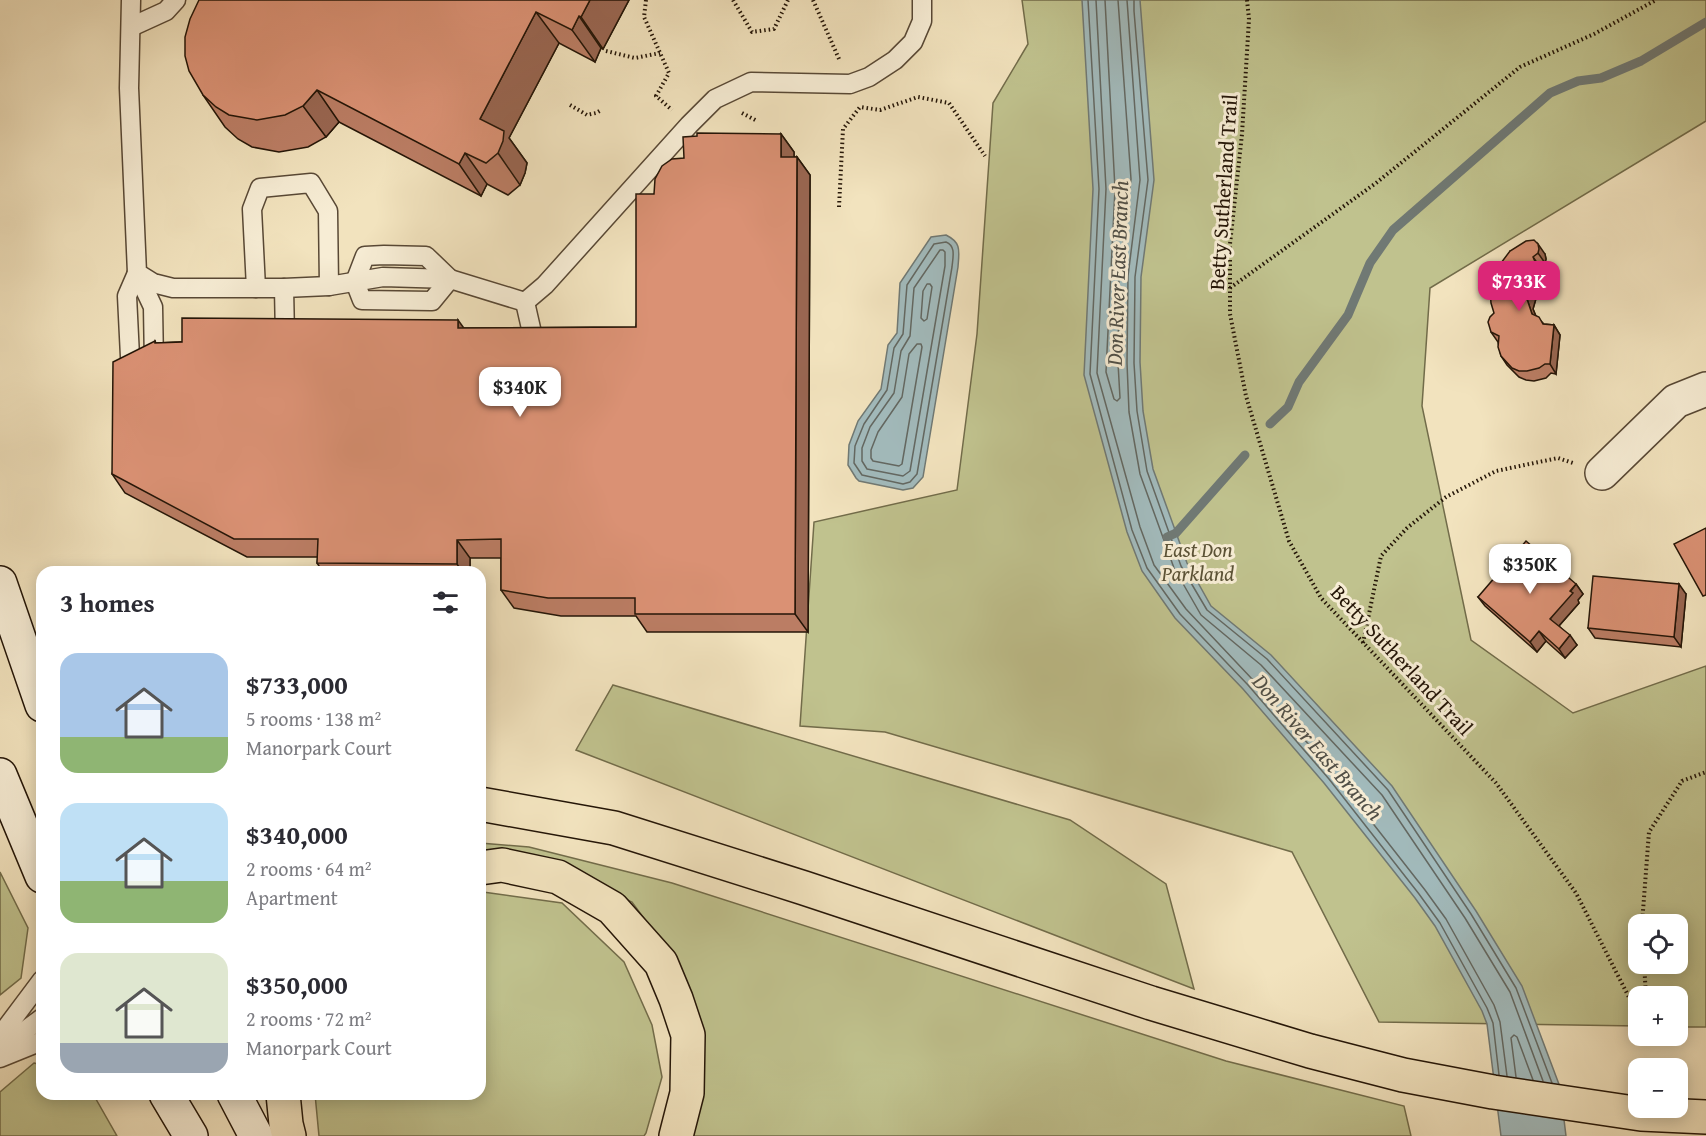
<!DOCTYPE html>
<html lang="en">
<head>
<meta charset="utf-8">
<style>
	:root { --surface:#fff; --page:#f7f7f7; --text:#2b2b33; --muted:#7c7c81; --accent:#db2777 }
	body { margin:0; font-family:"Gentium Book Plus",serif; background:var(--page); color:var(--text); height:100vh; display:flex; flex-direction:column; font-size:22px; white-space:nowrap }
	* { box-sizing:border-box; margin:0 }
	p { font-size:20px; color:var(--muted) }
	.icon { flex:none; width:33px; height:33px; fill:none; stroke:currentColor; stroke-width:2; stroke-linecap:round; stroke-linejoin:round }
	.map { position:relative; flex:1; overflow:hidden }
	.details { position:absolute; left:36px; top:566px; width:450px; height:534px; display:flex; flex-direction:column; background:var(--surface); border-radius:18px; box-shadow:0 3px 15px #0003 }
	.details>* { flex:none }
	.buttons { position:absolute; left:1628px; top:914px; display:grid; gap:12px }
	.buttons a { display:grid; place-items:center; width:60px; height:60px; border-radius:12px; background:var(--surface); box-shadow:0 3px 15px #0003; font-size:30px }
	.price { position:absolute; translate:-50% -51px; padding:0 14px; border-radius:12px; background:#fff; color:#222; font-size:20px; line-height:39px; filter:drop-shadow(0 2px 3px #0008) }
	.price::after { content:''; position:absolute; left:50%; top:36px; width:18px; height:14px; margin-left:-9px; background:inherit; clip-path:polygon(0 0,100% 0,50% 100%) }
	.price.selected { background:var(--accent); color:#fff }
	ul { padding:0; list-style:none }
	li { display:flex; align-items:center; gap:18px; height:150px; padding:0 24px }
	li span { display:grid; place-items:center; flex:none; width:168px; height:120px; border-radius:18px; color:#555 }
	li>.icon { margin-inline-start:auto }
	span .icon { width:72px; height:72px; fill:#fffc; stroke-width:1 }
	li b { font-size:26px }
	h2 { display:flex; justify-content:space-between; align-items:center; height:72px; padding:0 24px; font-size:26px }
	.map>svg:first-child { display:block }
	.green { fill:#c0c28e; stroke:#726c4a; stroke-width:1.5; fill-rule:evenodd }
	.water { fill:#a2bbbd; stroke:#707974; stroke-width:1.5 }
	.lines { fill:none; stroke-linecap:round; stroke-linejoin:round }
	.shore { stroke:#636862; stroke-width:1.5 }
	.stream { stroke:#707974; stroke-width:9 }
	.service-casing { stroke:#584835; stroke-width:21 }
	.minor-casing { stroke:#584835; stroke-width:36 }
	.secondary-casing { stroke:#241507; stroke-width:36 }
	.motorway-casing { stroke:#241507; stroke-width:36 }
	.path { stroke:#241507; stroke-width:4; stroke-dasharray:1.5 3; stroke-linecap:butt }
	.service { stroke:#f7edd5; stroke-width:18 }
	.minor { stroke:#f7edd5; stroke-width:33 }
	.secondary { stroke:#f7edd5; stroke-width:33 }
	.motorway { stroke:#f2e3be; stroke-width:33 }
	.wall { fill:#bb7d64; stroke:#241507; stroke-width:1.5 }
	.shaded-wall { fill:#996651; stroke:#241507; stroke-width:1.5 }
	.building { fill:#da9174; stroke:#241507; stroke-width:1.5 }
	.labels { text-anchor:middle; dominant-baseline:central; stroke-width:6; stroke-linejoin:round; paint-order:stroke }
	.street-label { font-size:21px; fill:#241507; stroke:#f7edd5 }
	.park-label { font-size:21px; font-style:italic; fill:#5b5236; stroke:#f7edd5 }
	.water-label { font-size:22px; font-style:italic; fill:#504f47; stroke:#f7edd5 }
</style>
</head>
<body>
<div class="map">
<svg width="1706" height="1136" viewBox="0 0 1706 1136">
	<rect width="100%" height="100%" fill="#f2e3be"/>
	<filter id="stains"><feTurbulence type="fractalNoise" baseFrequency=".00333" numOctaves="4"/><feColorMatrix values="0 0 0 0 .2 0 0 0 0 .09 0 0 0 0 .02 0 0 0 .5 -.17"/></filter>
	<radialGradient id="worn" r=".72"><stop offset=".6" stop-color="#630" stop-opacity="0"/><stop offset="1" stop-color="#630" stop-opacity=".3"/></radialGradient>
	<g class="green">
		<path d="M1022 0H1706V121L1430 288 1422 406 1471 640 1573 713 1706 666V1027H1677V996H1638V1026L1379 1022 1292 852 885 732 800 726 814 522 957 490 977 334 993 103 1028 44ZM1638 924H1677V963H1638Z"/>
		<polygon points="613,685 1070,820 1166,884 1194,989 576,750"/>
		<polygon points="480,843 529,847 672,883 1226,1061 1404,1106 1411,1136 691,1136 679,966 632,902 548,863 480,853"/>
		<polygon points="0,872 28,928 21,978 0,995"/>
		<polygon points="483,892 562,903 624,962 652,1025 662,1077 646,1133 644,1136 319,1136 315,1094 480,1094 480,893"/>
		<polygon points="34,1063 42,1065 42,1094 93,1094 117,1136 0,1136 0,1092"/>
	</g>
	<g class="water">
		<polygon points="1082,0 1140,0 1154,180 1141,277 1140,362 1143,411 1153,469 1187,563 1211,606 1271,655 1392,786 1476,911 1522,986 1560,1087 1566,1136 1501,1136 1487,1024 1482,1011 1435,926 1415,898 1324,783 1243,689 1175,618 1142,571 1127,532 1084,375 1093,189"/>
		<path d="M946 235C962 243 959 251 958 267L923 477 913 488 903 490 859 481 856 478 848 465 849 445 858 421 881 389 888 345 897 333 900 283 931 237Z"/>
	</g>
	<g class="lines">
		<g class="shore">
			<polyline points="1088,0 1099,189 1090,374 1132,530 1147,568 1180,614 1248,685 1329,779 1419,894 1440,923 1487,1008 1493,1023 1499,1075"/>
			<polyline points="1096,0 1106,189 1097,373 1140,527 1154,565 1186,609 1253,680 1335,775 1425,890 1446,919 1494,1005 1500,1022 1507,1076"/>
			<polyline points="1105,0 1115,189 1106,372 1114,399 1117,401 1120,398 1118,363 1119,276 1131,179 1118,0"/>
			<polyline points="1127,0 1140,180 1128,276 1127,363 1129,412 1140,474 1174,568 1201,615 1261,665 1382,795 1465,918 1510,992 1543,1081"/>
			<polyline points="1134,0 1134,11 1148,180 1135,277 1134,363 1137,411 1147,471 1181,566 1207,610 1267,659 1388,790 1471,914 1516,988 1552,1083"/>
			<path d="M946 242C956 246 953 257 952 267L917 474 910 482 903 484 862 475 854 463 855 446 864 424 887 390 894 348 903 334 907 285 934 244Z"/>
			<polygon points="940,250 943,250 945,252 945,266 910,471 903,476 867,469 862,461 862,448 870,427 894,393 901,351 910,336 914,288"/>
			<polygon points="927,284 930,284 932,287 927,319 924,321 921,318 923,291"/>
			<polygon points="917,344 921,344 922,347 902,464 899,466 873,461 871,458 871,450 878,432 902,397 909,354"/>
			<polyline points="1516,1077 1511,1038 1514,1035 1517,1037 1533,1080"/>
		</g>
		<g class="stream">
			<polyline points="1270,424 1288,407 1299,382 1348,315 1370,263 1393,230 1550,93 1578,81 1601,78 1641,61 1706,22"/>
			<polyline points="1167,537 1176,533 1245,455"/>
		</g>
		<g class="service-casing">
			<g id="service">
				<polyline points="131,0 129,88 137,273 153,283 173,288 284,288 329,286 383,277 450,279 525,302 545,285 689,125 715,99 751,82 850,84 869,77 895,60 913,42 922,21 922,0"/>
				<polyline points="131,27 166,11 176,0"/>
				<polygon points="384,255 426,256 450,279 432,301 362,300 355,282 365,256"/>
				<polyline points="137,273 153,307 154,364"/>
				<polyline points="256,288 252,209 260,188 311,183 328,211 329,286"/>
				<polyline points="284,288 285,337"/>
				<polyline points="525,302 535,346"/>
				<polyline points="131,377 127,296 137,273"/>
				<polyline points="0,1036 42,980"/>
				<polyline points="0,1049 42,1018"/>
				<polyline points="0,1058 42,1041"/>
			</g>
		</g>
		<g class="minor-casing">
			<polyline id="minor" points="1602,473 1676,401 1706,389"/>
		</g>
		<g class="secondary-casing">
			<g id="secondary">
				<polyline points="0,583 42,705"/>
				<polyline points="0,775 42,876"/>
				<polyline points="166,1094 191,1136"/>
				<polyline points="234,1094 256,1136"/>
			</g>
		</g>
		<g class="motorway-casing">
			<g id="motorway">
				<polyline points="480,804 614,828 804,888 1151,1003 1310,1051 1403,1075 1493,1092 1641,1114 1706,1117"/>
				<polyline points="480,868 502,865 558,877 612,908 661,963 676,999 688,1035 687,1093 676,1136"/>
				<polyline points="283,1094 286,1124 289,1136"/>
			</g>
		</g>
		<g class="path">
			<polyline points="646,0 644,17 669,73 656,96 672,110"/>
			<polyline points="733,0 752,32 774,29 788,0"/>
			<polyline points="813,0 839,59"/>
			<polyline points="1247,0 1249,19 1242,134 1230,244 1230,314 1246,396 1289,541 1321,598 1496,783 1576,893 1638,1015"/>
			<polyline points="606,51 635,58 660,53"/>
			<polyline points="570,105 587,115 596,113 601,110"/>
			<polyline points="742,113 757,121"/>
			<polyline points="839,207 843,129 860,107 880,110 918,97 949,103 985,156"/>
			<polyline points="1230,288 1376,183 1520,67 1594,34 1656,0"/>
			<polyline points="1363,643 1381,556 1407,528 1446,497 1496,471 1558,458 1573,463"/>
			<polyline points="1642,924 1649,832 1682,781 1706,772"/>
			<polyline points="1644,963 1646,996"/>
			<polyline points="1648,1035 1649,1036"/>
		</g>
		<use href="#service" class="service"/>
		<use href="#minor" class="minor"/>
		<use href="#secondary" class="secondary"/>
		<use href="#motorway" class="motorway"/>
	</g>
	<g class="wall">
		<polygon points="199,0 629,0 603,49 601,48 595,62 559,43 509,138 527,163 525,173 520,185 508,195 487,184 481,196 339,122 326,137 308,147 279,152 252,147 238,139 225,127 203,95"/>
		<polygon points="781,134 794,152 794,157 797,157 810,175 808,632 647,632 636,616 561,616 514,608 501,590 501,558 470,558 470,572 323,572 317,563 318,557 247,557 125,493 112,474 155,341 156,343 464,328 636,327 654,194 684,158"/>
		<polygon points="1510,251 1545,254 1546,259 1545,263 1540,267 1548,284 1537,295 1533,309 1536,316 1544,324 1554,325 1560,335 1556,374 1551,373 1546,378 1534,381 1526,380 1519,377 1507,365 1501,356 1498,342 1491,332 1494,313"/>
		<polygon points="1576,584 1583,594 1578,600 1579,603 1559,626 1577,645 1565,658 1546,641 1537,652 1485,606 1478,597"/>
		<polygon points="1686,594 1681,647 1595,638 1588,628"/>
	</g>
	<g class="shaded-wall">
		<polygon points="590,0 629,0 603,49 581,17"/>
		<polygon points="536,12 559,43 509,138 527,163 525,173 520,185 498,153 480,119"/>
		<polygon points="579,16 601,48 595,62 572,30"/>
		<polygon points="317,90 339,122 326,137 303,106"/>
		<polygon points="781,134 794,152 794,175 781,157"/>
		<polygon points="465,153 487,184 481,196 459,164"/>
		<polygon points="797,157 810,175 808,632 795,614"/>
		<polygon points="1538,244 1545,254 1546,259 1545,263 1538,253"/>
		<polygon points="1533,257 1540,267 1548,284 1541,275"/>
		<polygon points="1530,285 1537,295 1533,309 1539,324 1532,314 1527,299"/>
		<polygon points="458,320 471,338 458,328"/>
		<polygon points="1554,325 1560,335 1556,374 1550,364"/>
		<polygon points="457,540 470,558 470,572 462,572 457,564"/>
		<polygon points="1576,584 1583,594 1578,600 1579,603 1557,628 1550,619"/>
		<polygon points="1679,584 1686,594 1681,647 1674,637"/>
		<polygon points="1539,631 1546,641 1537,652 1530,642"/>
		<polygon points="1570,635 1577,645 1565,658 1559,649"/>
	</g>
	<g class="building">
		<polygon points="199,0 590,0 581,17 579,16 572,30 536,12 480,119 504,131 503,141 498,153 486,163 465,153 459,164 317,90 303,106 285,115 257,120 229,115 216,107 203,95 189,71 185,56 185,37 190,19"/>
		<polygon points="697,133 781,134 781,157 797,157 795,614 635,614 635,598 548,598 501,590 501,539 457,540 457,564 317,563 318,539 234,539 112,474 113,362 155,341 155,343 182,342 182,318 458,320 458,328 636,327 636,194 654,194 655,179 662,166 672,159 684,158 683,137 697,136"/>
		<polygon points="1534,240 1538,244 1539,249 1538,253 1533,257 1541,275 1530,285 1527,299 1532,314 1539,317 1543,324 1554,325 1550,364 1545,364 1539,368 1527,371 1519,371 1512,368 1501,356 1498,347 1499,336 1491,332 1488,322 1490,317 1494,313 1491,303 1490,290 1495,271 1510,251 1526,241"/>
		<polygon points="1706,528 1706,595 1703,596 1674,544"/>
		<polygon points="1526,541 1576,584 1570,591 1573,593 1550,619 1570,635 1559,649 1539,631 1530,642 1478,597"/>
		<polygon points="1593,576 1679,584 1674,637 1588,628"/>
	</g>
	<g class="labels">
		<g class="street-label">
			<text transform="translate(1223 192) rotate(-86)">Betty Sutherland Trail</text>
			<text transform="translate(1402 660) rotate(47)">Betty Sutherland Trail</text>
		</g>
		<g class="park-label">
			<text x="1198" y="549">East Don<tspan x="1198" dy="24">Parkland</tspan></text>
		</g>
		<g class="water-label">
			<text transform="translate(1117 273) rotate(-88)">Don River East Branch</text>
			<text transform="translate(1318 747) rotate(49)">Don River East Branch</text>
		</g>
	</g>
	<rect width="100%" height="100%" filter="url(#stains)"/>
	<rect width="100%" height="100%" fill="url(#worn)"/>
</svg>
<div class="buttons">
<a><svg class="icon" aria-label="locate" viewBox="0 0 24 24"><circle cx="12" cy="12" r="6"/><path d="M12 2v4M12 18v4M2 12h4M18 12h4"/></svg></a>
<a>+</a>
<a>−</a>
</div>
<b class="price selected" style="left:1519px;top:312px">$733K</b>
<b class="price" style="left:520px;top:418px">$340K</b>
<b class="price" style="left:1530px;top:595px">$350K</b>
<section class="details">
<h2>3 homes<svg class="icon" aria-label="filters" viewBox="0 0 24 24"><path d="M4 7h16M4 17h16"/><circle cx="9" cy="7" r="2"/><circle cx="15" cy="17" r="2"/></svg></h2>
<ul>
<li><span style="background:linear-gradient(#a9c7e8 70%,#8fb573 0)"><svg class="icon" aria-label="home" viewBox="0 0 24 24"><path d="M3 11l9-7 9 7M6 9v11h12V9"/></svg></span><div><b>$733,000</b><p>5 rooms · 138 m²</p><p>Manorpark Court</p></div></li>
<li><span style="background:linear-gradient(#bfe0f5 65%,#8fb573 0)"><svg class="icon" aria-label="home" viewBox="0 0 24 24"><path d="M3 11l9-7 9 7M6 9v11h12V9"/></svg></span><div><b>$340,000</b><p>2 rooms · 64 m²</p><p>Apartment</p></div></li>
<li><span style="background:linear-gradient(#dfe7d0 75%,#9aa5b1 0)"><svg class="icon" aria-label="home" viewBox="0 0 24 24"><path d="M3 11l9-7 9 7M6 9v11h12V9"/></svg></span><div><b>$350,000</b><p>2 rooms · 72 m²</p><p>Manorpark Court</p></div></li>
</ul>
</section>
</div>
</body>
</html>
